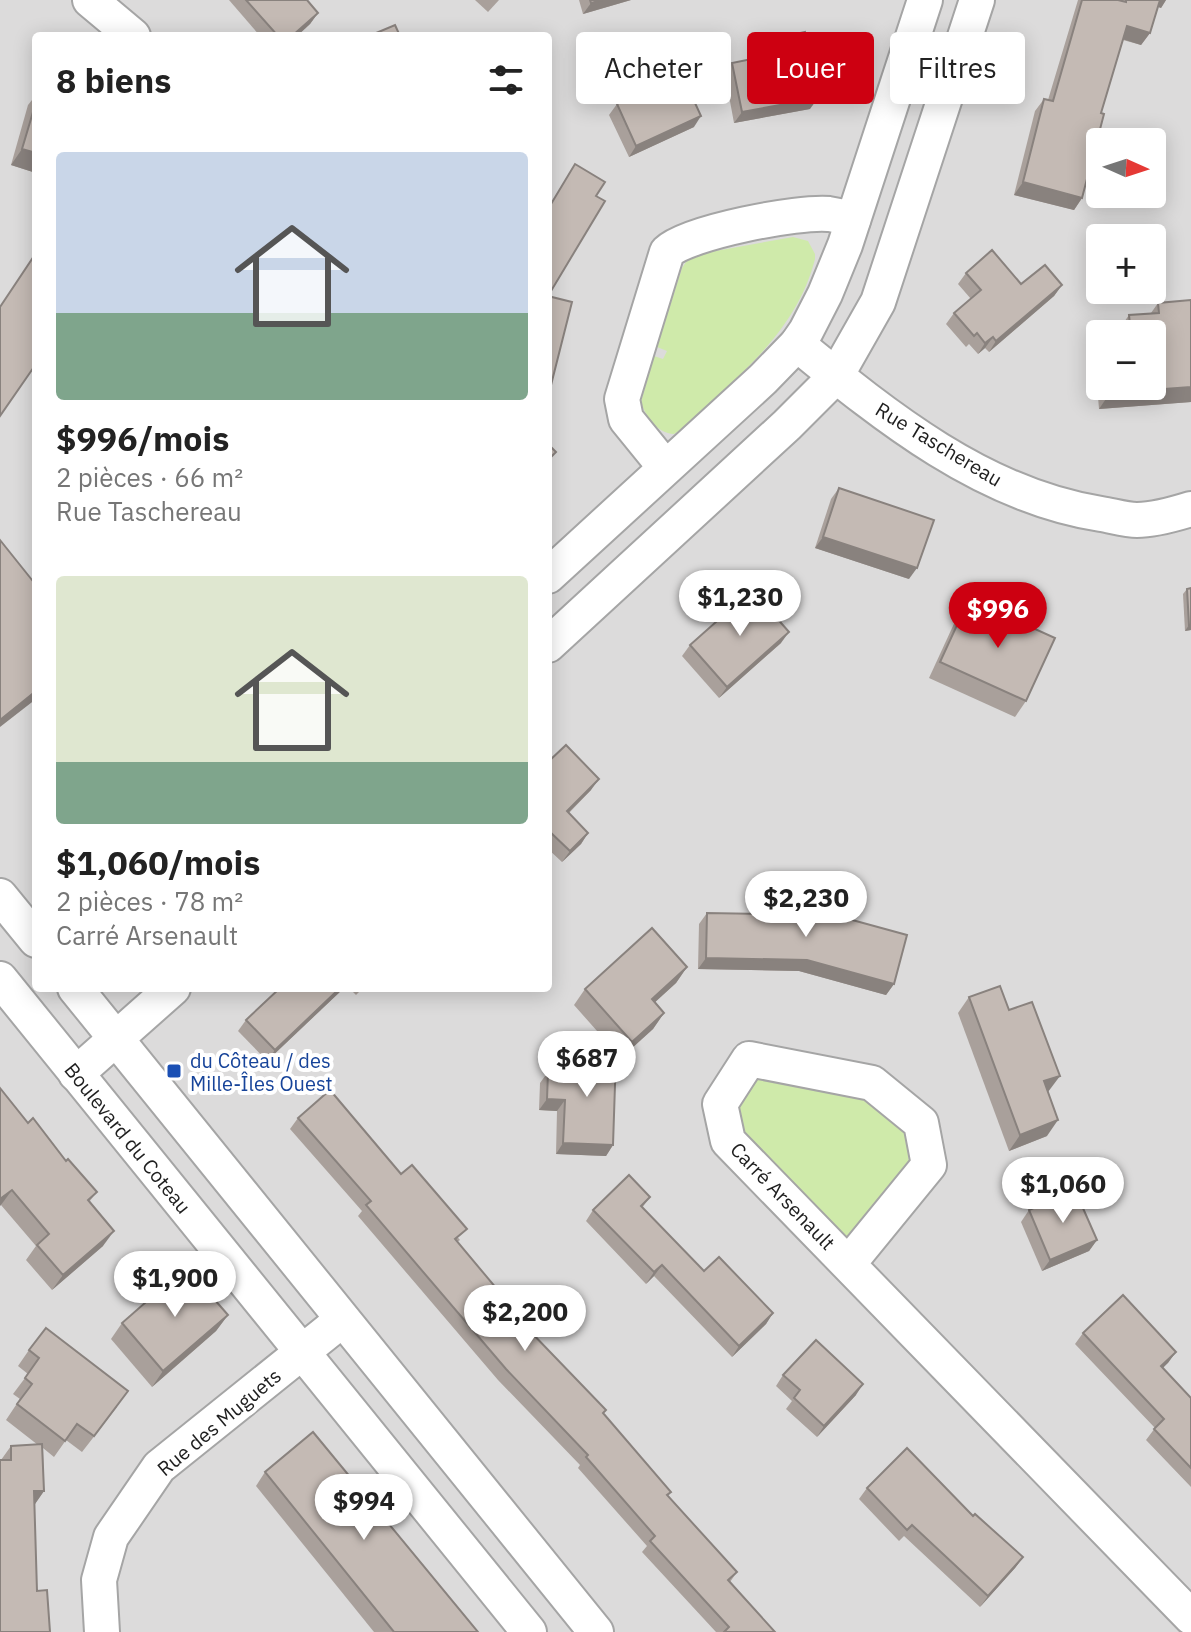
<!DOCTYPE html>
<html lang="fr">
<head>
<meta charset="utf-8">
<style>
	:root { --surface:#fff; --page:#f6f6f6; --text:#222; --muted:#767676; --accent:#cd0011 }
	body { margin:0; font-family:"IBM Plex Sans",sans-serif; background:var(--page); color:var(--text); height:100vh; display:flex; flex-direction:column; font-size:30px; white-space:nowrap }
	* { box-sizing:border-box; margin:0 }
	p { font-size:26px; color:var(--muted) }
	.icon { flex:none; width:44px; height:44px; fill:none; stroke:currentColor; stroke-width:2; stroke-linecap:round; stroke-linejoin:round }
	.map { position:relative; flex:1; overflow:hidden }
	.sheet { position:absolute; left:32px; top:32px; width:520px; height:960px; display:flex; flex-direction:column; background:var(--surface); border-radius:8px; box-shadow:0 4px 20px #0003 }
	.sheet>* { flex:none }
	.hud { position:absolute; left:576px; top:32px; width:494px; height:72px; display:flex; gap:16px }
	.needle { width:52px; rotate:93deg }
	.buttons { position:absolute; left:1086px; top:128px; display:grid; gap:16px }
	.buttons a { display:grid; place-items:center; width:80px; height:80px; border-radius:8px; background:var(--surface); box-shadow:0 4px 20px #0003; font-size:40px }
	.price { position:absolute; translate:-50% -68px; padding:0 18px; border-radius:28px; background:#fff; color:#222; font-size:26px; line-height:52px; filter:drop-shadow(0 2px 4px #0008) }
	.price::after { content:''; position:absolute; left:50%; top:48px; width:24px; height:18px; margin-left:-12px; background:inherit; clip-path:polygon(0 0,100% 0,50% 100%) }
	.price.selected { background:var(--accent); color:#fff }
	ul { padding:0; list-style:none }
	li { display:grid; align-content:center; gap:16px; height:424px; padding:0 24px }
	li span { display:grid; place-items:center; height:248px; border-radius:8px; color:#555 }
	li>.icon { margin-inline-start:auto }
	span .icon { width:144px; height:144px; fill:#fffc; stroke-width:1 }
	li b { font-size:34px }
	h2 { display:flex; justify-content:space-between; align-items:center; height:96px; padding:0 24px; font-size:34px }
	.pill { padding:0 28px; border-radius:8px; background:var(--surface); box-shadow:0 4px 20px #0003; font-size:28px; line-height:72px }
	.pill.selected { background:var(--accent); color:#fff }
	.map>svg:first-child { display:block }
	.residential { fill:#dcdbdb; fill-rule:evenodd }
	.grass { fill:#cfeaaa }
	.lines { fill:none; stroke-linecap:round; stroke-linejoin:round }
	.minor-casing { stroke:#a5a5a5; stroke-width:38 }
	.minor { stroke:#fff; stroke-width:34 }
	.wall { fill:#a9a09b }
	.shaded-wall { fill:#89827e }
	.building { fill:#c4bab4; stroke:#89827e; stroke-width:2 }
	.transit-dot { fill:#1a4fb4; stroke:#fff; stroke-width:3 }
	.labels { text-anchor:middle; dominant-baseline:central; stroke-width:8; stroke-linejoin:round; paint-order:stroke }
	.street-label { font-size:20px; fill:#1e1e1e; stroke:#fff }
	.transit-label { font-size:20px; fill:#164399; stroke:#fff; text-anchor:start }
</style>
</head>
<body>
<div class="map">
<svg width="1191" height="1632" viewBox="0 0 1191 1632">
	<rect width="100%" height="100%" fill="#efebe4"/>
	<path class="residential" d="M0 0H1191V1632H0ZM36 36H548V988H36ZM1100 142H1152V194H1100ZM1100 238H1152V290H1100ZM1100 334H1152V386H1100Z"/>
	<g class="grass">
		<path d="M793 237 808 241 815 254V259C796 334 735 378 682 429L674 434C657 433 646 417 641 402L654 356 663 359 667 351 657 347 682 268 686 262 699 254Z"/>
		<polygon points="751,1071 863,1093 907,1128 909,1165 847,1246 735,1133 732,1106"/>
	</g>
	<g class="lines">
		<g class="minor-casing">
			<g id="minor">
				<polyline points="90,0 133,36"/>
				<path d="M797 344C886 417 984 496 1101 514 1113 516 1126 520 1137 520 1154 520 1175 514 1191 509"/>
				<path d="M665 467 626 419 622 399 667 252C688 232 799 211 829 214 837 215 845 217 853 220"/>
				<polyline points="548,576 763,379 797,344 806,331 825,294 845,245 925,0"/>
				<polyline points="548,645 787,425 836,376 878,302 977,0"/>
				<polyline points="0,896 36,940"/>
				<polyline points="0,979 529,1632"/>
				<polyline points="75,988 596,1632"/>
				<polyline points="76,1074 173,988"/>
				<polyline points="849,1263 929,1165 921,1123 872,1083 749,1059 720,1104 728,1141 1191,1617"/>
				<polyline points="102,1632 99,1580 111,1537 159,1467 342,1320"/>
			</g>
		</g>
		<use href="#minor" class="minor"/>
	</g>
	<g class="wall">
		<polygon points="229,0 307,0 318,13 310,24 297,36 260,36"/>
		<polygon points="475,0 499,0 488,12"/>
		<polygon points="579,0 631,0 583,14"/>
		<polygon points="1078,0 1118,0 1121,1 1122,0 1166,0 1161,8 1158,7 1150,33 1141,45 1123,40 1101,113 1082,198 1074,210 1014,195 1035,111 1044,99 1048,100"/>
		<polygon points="768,40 810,109 734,123 725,74 732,63 761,57 760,51"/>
		<polygon points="635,89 694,127 629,157 609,115 617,104 629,98"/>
		<polygon points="36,95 36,173 11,165 28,105"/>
		<polygon points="966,273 1021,284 1062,285 1054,296 989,352 985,348 978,354 969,344 966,347 946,324 954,313 971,299 958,284"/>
		<polygon points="1191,300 1191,402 1099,409 1095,360 1100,353 1100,386 1152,386 1152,334 1118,334 1118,331 1129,315 1151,313 1158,303"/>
		<polygon points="839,488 909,579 815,548 831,499"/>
		<polygon points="1187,589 1191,630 1185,631 1183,594"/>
		<polygon points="969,599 1026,701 1015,717 929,678 958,615"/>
		<polygon points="781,643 719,698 682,656 690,645"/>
		<polygon points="548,762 591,790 569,813 588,833 581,844 562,862 548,849"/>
		<polygon points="769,892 801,906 894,984 886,995 799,971 698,969 699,924 707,913 761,914 761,903"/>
		<polygon points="687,967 676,983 655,1002 664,1013 653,1029 621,1058 574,1005 585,989"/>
		<polygon points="344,988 267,1061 238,1031 246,1020"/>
		<polygon points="349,988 363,988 356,995"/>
		<polygon points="969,997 1009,1010 1047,1136 1009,1151 958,1013"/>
		<polygon points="574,1053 613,1145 606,1156 556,1154 557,1111 539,1110 540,1083 548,1072 567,1072 567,1064"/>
		<polygon points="298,1118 401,1174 460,1240 457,1242 527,1328 606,1410 603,1414 671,1492 668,1496 737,1572 730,1582 775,1632 716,1632 642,1552 647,1546 578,1468 580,1465 498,1380 358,1216 362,1211 290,1129"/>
		<polygon points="28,1123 97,1192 89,1202 103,1246 52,1290 26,1260 36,1246 1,1205"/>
		<polygon points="650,1197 642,1208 704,1271 773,1313 766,1324 732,1357 654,1276 646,1284 586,1221 593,1210"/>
		<polygon points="1029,1210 1097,1240 1089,1251 1042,1271 1021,1222"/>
		<polygon points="228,1315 216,1331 152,1387 111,1339 122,1323"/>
		<polygon points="1083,1333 1176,1352 1163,1368 1191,1398 1191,1487 1146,1440 1155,1428 1075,1344"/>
		<polygon points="29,1350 117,1407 82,1452 66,1440 54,1457 43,1448 44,1491 34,1505 0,1632 1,1460 11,1446 38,1445 6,1420 20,1399 13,1394 28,1374 18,1366"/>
		<polygon points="783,1375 856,1395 817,1437 786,1409 792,1401 776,1386"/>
		<polygon points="265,1472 478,1632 374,1632 256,1486"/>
		<polygon points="867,1488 973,1516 1023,1557 1015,1568 980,1607 904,1536 899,1541 859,1499"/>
	</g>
	<g class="shaded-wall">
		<polygon points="602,0 631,0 583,14 591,3"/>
		<polygon points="1158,0 1166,0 1161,8 1154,5"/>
		<polygon points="318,13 310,24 297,36 292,36"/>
		<polygon points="1127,26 1150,33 1141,45 1119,38"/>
		<polygon points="818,98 810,109 734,123 742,112"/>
		<polygon points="701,116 694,127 629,157 636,146"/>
		<polygon points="22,149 36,153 36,173 11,165"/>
		<polygon points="1023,182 1082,198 1074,210 1014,195"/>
		<polygon points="1062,285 1054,296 989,352 996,341"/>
		<polygon points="993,337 985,348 978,354 985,343"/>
		<polygon points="1191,387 1191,402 1099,409 1110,393"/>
		<polygon points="823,537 917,568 909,579 815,548"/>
		<polygon points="1189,625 1191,625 1191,630 1185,631"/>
		<polygon points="789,632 781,643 719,698 727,687"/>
		<polygon points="36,691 36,699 0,727 0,720"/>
		<polygon points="599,779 591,790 559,822 567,811"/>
		<polygon points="588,833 581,844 562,862 570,851"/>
		<polygon points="706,958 807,960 894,984 886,995 799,971 698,969"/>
		<polygon points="687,967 676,983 641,1015 652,999"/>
		<polygon points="340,988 344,988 267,1061 275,1050"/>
		<polygon points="664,1013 653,1029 621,1058 632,1042"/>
		<polygon points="1060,1076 1048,1092 1033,1097 1044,1081"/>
		<polygon points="547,1099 565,1100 557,1111 539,1110"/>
		<polygon points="1058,1120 1047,1136 1009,1151 1020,1135"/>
		<polygon points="563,1143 613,1145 606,1156 556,1154"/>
		<polygon points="12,1190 1,1205 0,1206 0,1199"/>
		<polygon points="114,1231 103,1246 52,1290 63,1275"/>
		<polygon points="1097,1240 1089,1251 1042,1271 1050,1260"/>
		<polygon points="662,1265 654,1276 646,1284 654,1272"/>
		<polygon points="773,1313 766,1324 732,1357 739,1346"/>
		<polygon points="228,1315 216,1331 152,1387 163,1371"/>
		<polygon points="1176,1352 1168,1363 1153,1377 1161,1366"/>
		<polygon points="863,1384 856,1395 817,1437 824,1426"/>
		<polygon points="34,1491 44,1491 33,1507"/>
		<polygon points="1023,1557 1015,1568 980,1607 988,1596"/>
	</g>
	<g class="building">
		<polygon points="246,0 307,0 318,13 292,36 278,36"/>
		<polygon points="590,0 602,0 591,3"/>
		<polygon points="1082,0 1118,0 1126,2 1126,0 1160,0 1150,33 1127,26 1101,113 1104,114 1082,198 1023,182 1044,99 1053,101"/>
		<polygon points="395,25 400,36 369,36"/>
		<polygon points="805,32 818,98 742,112 732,63 771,55 768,40"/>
		<polygon points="679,68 701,116 636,146 617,104 637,94 635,89"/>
		<polygon points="36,102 36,153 22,149"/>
		<polygon points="575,164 605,182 596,196 605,201 548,296 572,302 550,389 548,388 548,209"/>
		<polygon points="992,250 1021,284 1045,265 1062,285 996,341 993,337 985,343 977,333 974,336 954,313 981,290 966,273"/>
		<polygon points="36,253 36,364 0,416 0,307"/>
		<polygon points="1191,300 1191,387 1110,393 1110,386 1152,386 1152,334 1131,334 1129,315 1159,313 1158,303"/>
		<polygon points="548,444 556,452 548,460"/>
		<polygon points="839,488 934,520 917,568 823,537"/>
		<polygon points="0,540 36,585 36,691 0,720"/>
		<polygon points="1191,588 1191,625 1189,625 1187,589"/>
		<polygon points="752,590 789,632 727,687 690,645"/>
		<polygon points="969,599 1055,638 1026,701 940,662"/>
		<polygon points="566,745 599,779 567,811 588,833 570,851 548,830 548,762"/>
		<polygon points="769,892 801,892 801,906 907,935 894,984 807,960 706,958 707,913 769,914"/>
		<polygon points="652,928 687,967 652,999 664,1013 632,1042 585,989"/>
		<polygon points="1000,986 1009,1010 1032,1002 1060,1076 1044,1081 1058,1120 1020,1135 969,997"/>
		<polygon points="280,988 340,988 275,1050 246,1020"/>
		<polygon points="574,1053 616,1055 613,1145 563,1143 565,1100 547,1099 548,1072 574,1073"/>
		<polygon points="0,1088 28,1123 33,1118 66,1161 68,1159 97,1192 88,1200 114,1231 63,1275 37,1245 49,1234 12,1190 0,1199"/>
		<polygon points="330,1090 401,1174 412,1165 467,1229 455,1239 528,1326 527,1328 606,1410 603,1413 671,1492 667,1495 737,1572 728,1580 775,1632 724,1632 729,1627 650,1541 655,1536 586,1457 588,1455 506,1369 366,1205 371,1201 298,1118"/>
		<polygon points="629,1175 650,1197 641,1206 704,1271 719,1257 773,1313 739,1346 662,1265 654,1272 593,1210"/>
		<polygon points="1075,1190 1097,1240 1050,1260 1029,1210"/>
		<polygon points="186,1267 228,1315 163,1371 122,1323"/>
		<polygon points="1123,1295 1176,1352 1161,1366 1191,1398 1191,1468 1154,1429 1164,1419 1083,1333"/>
		<polygon points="46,1328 128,1391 94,1436 77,1424 65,1441 17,1404 32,1384 25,1378 39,1358 29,1350"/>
		<polygon points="816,1340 863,1384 824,1426 794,1398 800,1390 783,1375"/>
		<polygon points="313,1432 478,1632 394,1632 265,1472"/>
		<polygon points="42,1444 44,1491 34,1491 37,1591 47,1590 50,1632 0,1632 0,1460 11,1460 11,1446"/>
		<polygon points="907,1448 973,1516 975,1514 1023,1557 988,1596 912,1525 907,1530 867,1488"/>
	</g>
	<rect class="transit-dot" x="166" y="1063" width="16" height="16" rx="4"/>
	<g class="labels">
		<g class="street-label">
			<text transform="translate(939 444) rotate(31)">Rue Taschereau</text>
			<text transform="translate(128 1138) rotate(51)">Boulevard du Coteau</text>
			<text transform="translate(783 1196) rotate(46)">Carré Arsenault</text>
			<text transform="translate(219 1422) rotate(-40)">Rue des Muguets</text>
		</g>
		<g class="transit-label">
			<text x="190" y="1060">du Côteau / des<tspan x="190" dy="23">Mille-Îles Ouest</tspan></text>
		</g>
	</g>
</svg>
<div class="buttons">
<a><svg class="needle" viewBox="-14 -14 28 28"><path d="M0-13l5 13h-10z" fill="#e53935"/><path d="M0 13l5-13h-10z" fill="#767676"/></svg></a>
<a>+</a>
<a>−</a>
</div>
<b class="price" style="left:740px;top:638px">$1,230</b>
<b class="price selected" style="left:998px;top:650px">$996</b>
<b class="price" style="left:806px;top:939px">$2,230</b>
<b class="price" style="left:587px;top:1099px">$687</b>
<b class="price" style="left:1063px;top:1225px">$1,060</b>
<b class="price" style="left:175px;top:1319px">$1,900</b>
<b class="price" style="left:525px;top:1353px">$2,200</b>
<b class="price" style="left:364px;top:1542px">$994</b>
<div class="hud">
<a class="pill">Acheter</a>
<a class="pill selected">Louer</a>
<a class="pill">Filtres</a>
</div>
<section class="sheet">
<h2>8 biens<svg class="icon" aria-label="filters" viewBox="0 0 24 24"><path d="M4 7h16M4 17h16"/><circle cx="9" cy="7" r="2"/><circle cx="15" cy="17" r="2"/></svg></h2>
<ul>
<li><span style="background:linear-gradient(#c9d6e8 65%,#7fa58c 0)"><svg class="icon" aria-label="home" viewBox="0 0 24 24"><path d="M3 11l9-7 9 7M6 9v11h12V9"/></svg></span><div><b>$996/mois</b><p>2 pièces · 66 m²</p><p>Rue Taschereau</p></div></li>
<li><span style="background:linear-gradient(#dfe7d0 75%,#7fa58c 0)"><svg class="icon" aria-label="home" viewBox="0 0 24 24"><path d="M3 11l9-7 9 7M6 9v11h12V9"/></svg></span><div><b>$1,060/mois</b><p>2 pièces · 78 m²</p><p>Carré Arsenault</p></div></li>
</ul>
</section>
</div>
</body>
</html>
